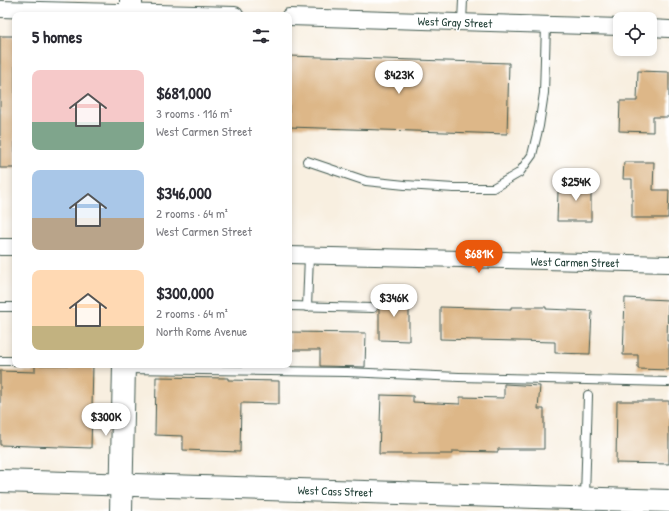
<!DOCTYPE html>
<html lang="en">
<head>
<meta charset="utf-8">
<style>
	:root { --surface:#fff; --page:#f2f2f3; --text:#2b2b33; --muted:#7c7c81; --accent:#ea580c }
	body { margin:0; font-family:"Patrick Hand",sans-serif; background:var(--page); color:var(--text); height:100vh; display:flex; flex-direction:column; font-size:15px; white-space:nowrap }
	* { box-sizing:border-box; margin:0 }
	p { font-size:13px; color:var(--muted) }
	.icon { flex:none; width:22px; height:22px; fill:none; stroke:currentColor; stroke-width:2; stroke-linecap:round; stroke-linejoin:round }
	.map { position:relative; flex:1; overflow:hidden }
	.details { position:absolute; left:12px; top:12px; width:280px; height:356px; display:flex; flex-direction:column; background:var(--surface); border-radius:8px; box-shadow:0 2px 6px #0003 }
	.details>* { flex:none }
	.buttons { position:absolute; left:613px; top:12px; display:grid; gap:8px }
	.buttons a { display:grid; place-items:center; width:44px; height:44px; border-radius:8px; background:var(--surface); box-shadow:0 2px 6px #0003; font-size:20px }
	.price { position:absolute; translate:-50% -34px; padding:0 9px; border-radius:14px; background:#fff; color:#222; font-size:13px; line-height:26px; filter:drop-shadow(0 1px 2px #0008) }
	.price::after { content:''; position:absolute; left:50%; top:24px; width:12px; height:9px; margin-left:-6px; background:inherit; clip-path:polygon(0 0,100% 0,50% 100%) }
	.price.active { background:var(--accent); color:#fff }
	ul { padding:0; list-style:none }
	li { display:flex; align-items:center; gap:12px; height:100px; padding:0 20px }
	li span { display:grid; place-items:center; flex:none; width:112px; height:80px; border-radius:8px; color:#555 }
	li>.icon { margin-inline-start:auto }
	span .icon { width:48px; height:48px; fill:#fffc; stroke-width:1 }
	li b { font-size:17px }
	h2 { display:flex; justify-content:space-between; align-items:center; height:48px; padding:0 20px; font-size:17px }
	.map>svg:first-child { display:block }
	.building { fill:#ddb788 }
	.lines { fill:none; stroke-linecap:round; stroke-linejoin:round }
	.lane-casing { stroke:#40584e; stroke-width:10 }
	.street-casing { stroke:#40584e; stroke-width:18 }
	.secondary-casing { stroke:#40584e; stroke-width:24 }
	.lane { stroke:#fff; stroke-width:8 }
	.street { stroke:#fff; stroke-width:16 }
	.secondary { stroke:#fff; stroke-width:22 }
	.labels { text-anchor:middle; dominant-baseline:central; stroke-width:3; stroke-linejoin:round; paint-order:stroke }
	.street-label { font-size:12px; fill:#1f3d34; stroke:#fff }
</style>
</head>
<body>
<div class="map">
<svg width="669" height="511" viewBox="0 0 669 511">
	<rect width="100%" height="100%" fill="#fff"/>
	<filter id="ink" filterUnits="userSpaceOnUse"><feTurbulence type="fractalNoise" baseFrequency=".025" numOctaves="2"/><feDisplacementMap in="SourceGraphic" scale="8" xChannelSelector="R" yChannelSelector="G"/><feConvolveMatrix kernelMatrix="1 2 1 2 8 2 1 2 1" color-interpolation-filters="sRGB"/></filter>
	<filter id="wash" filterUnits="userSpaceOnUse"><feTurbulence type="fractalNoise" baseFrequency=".012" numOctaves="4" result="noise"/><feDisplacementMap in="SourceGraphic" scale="16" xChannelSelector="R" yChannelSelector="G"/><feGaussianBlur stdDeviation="0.9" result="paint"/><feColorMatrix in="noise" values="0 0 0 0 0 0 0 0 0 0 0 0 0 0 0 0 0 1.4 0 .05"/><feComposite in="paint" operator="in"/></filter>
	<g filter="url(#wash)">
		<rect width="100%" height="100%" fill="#f8efe0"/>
		<g id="blocks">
			<g class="building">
				<rect x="0" y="36" width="15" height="132"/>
				<polygon points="289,56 509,63 507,134 289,127"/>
				<polygon points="638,71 669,72 669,117 653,117 653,132 619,131 620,101 637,101"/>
				<polygon points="624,162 654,162 653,190 669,190 668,218 632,218 632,179 623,179"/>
				<polygon points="574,178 591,178 591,221 557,221 558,192 574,192"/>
				<polygon points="379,295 409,295 409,341 379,340"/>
				<polygon points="625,298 668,300 667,341 669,341 669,370 638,369 638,355 623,355"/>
				<polygon points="440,307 511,309 511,307 546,307 546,309 592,311 590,354 555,353 555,342 440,339"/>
				<polygon points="290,332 366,333 365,367 320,366 320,350 290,350"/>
				<polygon points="35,365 93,365 91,448 0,445 0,371 35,372"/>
				<polygon points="156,377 228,378 228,380 279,381 279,404 241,403 240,452 183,450 183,436 155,435"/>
				<polygon points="504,384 540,386 538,409 544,409 544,449 498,449 498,452 453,451 453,454 379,454 381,395 413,396 413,402 460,404 460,397 504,398"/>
				<polygon points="617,401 669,401 669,464 616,463"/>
			</g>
		</g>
	</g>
	<g filter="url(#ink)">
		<use href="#blocks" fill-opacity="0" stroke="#40584e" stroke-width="1"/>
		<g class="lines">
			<g class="lane-casing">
				<g id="lane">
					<polyline points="462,22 463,0"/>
					<polyline points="307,161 366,181 405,185 454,188 493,188 519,173 532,155 539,126 544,93 546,25"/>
					<polyline points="289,306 373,308"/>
					<polyline points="0,307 15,307"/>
					<polyline points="307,307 309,256"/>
					<polyline points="0,361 15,361"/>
					<polyline points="125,369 347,372 459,377 669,382"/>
					<polyline points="585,497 588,395"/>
				</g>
			</g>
			<g class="street-casing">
				<g id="street">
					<polyline points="0,9 235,15"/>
					<polyline points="289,17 620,27"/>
					<polyline points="650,28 669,29"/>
					<polyline points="0,247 15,247"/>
					<polyline points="289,255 669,264"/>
				</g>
			</g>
			<g class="secondary-casing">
				<g id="secondary">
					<polyline points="131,15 131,0"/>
					<polyline points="0,481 669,501"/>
					<polyline points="121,511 124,365"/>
				</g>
			</g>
			<use href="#lane" class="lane"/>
			<use href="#street" class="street"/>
			<use href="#secondary" class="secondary"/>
		</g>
	</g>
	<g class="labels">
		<g class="street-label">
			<text transform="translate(455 22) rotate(2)">West Gray Street</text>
			<text transform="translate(575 262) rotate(1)">West Carmen Street</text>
			<text transform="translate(335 491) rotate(2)">West Cass Street</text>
		</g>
	</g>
</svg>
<div class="buttons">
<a><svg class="icon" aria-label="locate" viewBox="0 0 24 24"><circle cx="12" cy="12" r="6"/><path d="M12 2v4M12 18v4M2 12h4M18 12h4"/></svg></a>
</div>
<b class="price" style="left:399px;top:95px">$423K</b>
<b class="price" style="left:576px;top:202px">$254K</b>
<b class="price active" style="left:479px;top:274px">$681K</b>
<b class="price" style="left:394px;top:318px">$346K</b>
<b class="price" style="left:106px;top:437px">$300K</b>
<section class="details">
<h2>5 homes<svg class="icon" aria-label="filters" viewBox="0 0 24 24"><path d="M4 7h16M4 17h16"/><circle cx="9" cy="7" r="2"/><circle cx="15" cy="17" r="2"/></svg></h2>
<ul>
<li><span style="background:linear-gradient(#f6c9c9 65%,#7fa58c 0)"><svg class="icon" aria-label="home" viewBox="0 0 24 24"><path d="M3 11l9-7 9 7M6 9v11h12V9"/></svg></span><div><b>$681,000</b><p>3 rooms · 116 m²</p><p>West Carmen Street</p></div></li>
<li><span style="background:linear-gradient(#a9c7e8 60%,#b9a48a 0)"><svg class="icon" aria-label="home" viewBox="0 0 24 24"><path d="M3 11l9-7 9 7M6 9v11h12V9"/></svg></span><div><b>$346,000</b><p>2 rooms · 64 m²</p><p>West Carmen Street</p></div></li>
<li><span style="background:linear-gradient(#ffd9b3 70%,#c2b280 0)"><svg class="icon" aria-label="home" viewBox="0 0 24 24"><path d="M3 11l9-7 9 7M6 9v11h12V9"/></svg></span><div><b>$300,000</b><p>2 rooms · 64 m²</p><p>North Rome Avenue</p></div></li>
</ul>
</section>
</div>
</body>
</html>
